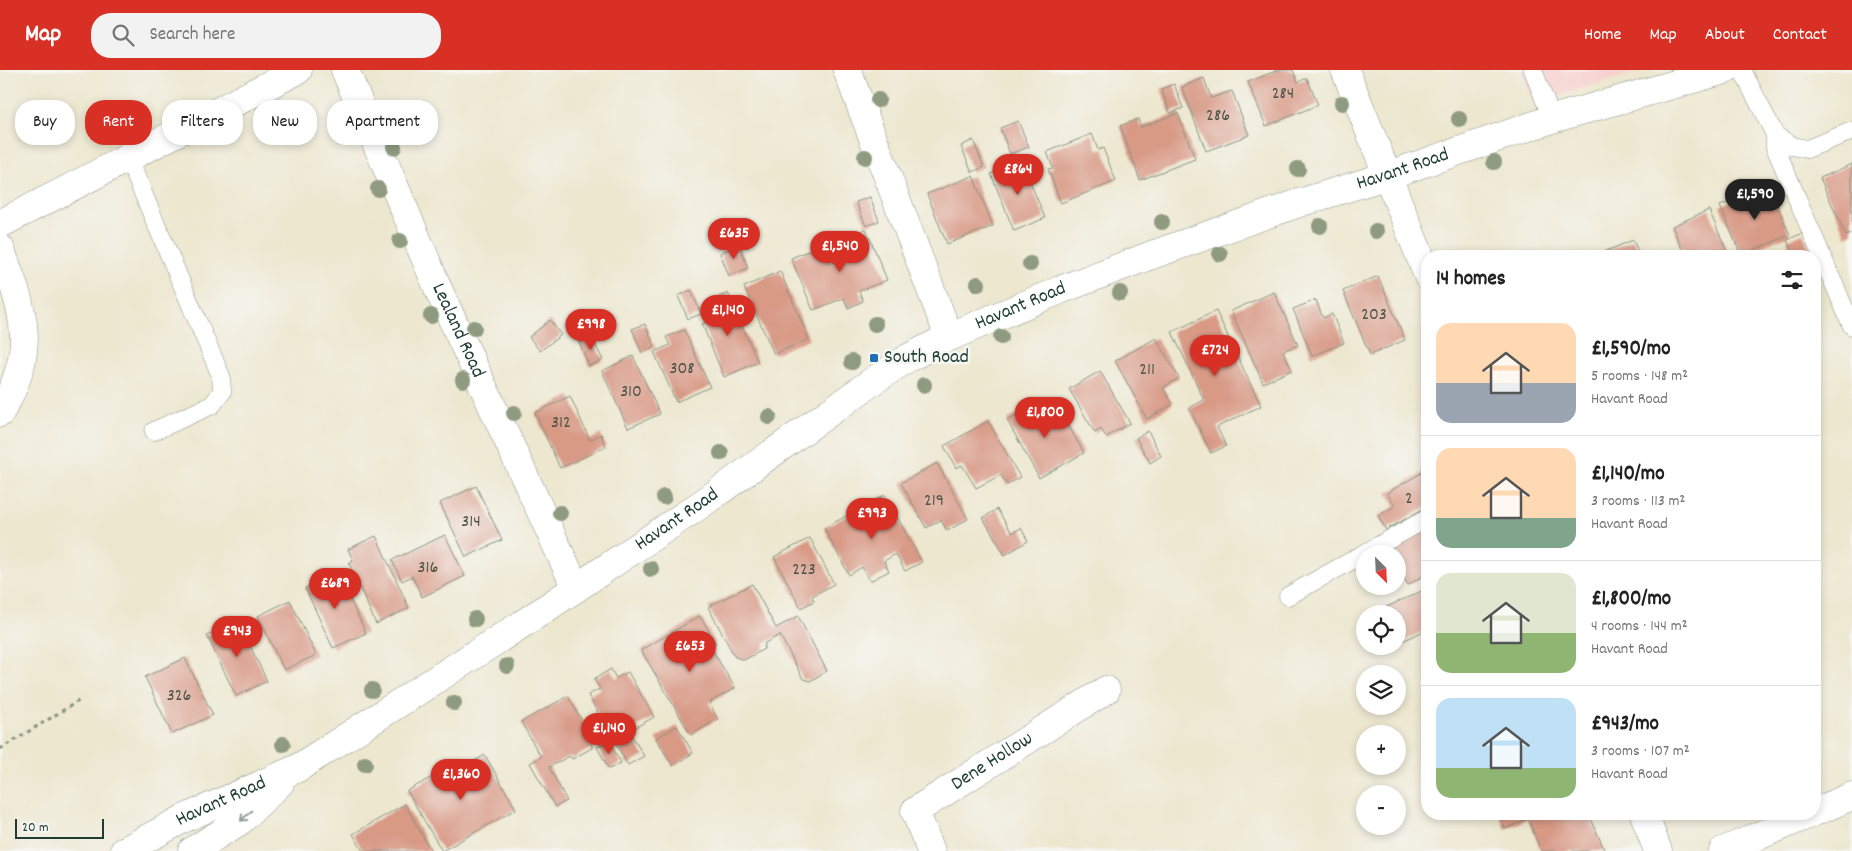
<!DOCTYPE html>
<html lang="en">
<head>
<meta charset="utf-8">
<style>
	:root { --surface:#fff; --page:#f2f2f2; --text:#222; --muted:#767676; --line:#e0e0e0; --accent:#d93025 }
	body { margin:0; font-family:Dekko,sans-serif; background:var(--page); color:var(--text); height:100vh; display:flex; flex-direction:column; font-size:19px; white-space:nowrap }
	* { box-sizing:border-box; margin:0 }
	p { font-size:16px; color:var(--muted) }
	.icon { flex:none; width:28px; height:28px; fill:none; stroke:currentColor; stroke-width:2; stroke-linecap:round; stroke-linejoin:round }
	.map { position:relative; flex:1; overflow:hidden }
	.details { position:absolute; left:1421px; top:180px; width:400px; height:570px; display:flex; flex-direction:column; background:var(--surface); border-radius:20px; box-shadow:0 2px 8px #0003 }
	.details>* { flex:none }
	.hud { position:absolute; left:15px; top:30px; width:475px; height:45px; display:flex; gap:10px }
	.needle { width:32px; rotate:156deg }
	.controls { position:absolute; left:1356px; top:475px; display:grid; gap:10px }
	.controls a { display:grid; place-items:center; width:50px; height:50px; border-radius:50%; background:var(--surface); box-shadow:0 2px 8px #0003; font-size:25px }
	.scale { position:absolute; left:15px; bottom:12px; width:89px; box-sizing:border-box; padding-left:5px; border:2px solid #1f3d34; border-top:0; font-size:14px; line-height:18px; white-space:nowrap; color:#1f3d34; -webkit-text-stroke:4px #f6f6f2; paint-order:stroke }
	.price { position:absolute; translate:-50% -42px; padding:0 11px; border-radius:18px; background:var(--accent); color:#fff; font-size:16px; line-height:32px; filter:drop-shadow(0 1px 2px #0008) }
	.price::after { content:''; position:absolute; left:50%; top:30px; width:15px; height:11px; margin-left:-8px; background:inherit; clip-path:polygon(0 0,100% 0,50% 100%) }
	.price.active { background:#222; color:#fff }
	ul { padding:0; list-style:none }
	li { display:flex; align-items:center; gap:15px; height:125px; padding:0 15px }
	li+li { border-top:1px solid var(--line) }
	li span { display:grid; place-items:center; flex:none; width:140px; height:100px; border-radius:15px; color:#555 }
	li>.icon { margin-inline-start:auto }
	span .icon { width:60px; height:60px; fill:#fffc; stroke-width:1 }
	li b { font-size:21px }
	h2 { display:flex; justify-content:space-between; align-items:center; height:60px; padding:0 15px; font-size:21px }
	.pill { padding:0 18px; border-radius:20px; background:var(--surface); box-shadow:0 2px 8px #0003; font-size:18px; line-height:45px }
	.pill.active { background:var(--accent); color:#fff }
	header { display:flex; align-items:center; gap:30px; box-sizing:border-box; height:70px; padding:0 25px; background:var(--accent); color:#fff }
	header strong { font-size:24px }
	nav { display:flex; gap:28px; margin-inline-start:auto; font-size:18px }
	.search { width:350px; height:45px; background:var(--page); display:flex; align-items:center; gap:12px; box-sizing:border-box; padding:0 18px; border-radius:20px; color:var(--muted); font-size:19px }
	.map>svg:first-child { display:block }
	.built { fill:#f7d0cf }
	.building { fill:#d89985 }
	.lines { fill:none; stroke-linecap:round; stroke-linejoin:round }
	.service-casing { stroke:#869282; stroke-width:19 }
	.minor-casing { stroke:#869282; stroke-width:29 }
	.tertiary-casing { stroke:#869282; stroke-width:29 }
	.path { stroke:#869282; stroke-width:3; stroke-dasharray:4 4; stroke-linecap:butt }
	.service { stroke:#fff; stroke-width:18 }
	.minor { stroke:#fff; stroke-width:28 }
	.tertiary { stroke:#fff; stroke-width:28 }
	.tree { fill:#8f9b80 }
	.oneway { stroke:#8f9e9a }
	.poi-dot { fill:#1f6fb2; stroke:#f6f6f2; stroke-width:2 }
	.labels { text-anchor:middle; dominant-baseline:central; stroke-width:5; stroke-linejoin:round; paint-order:stroke }
	.number-label { font-size:18px; fill:#4d5448 }
	.street-label { font-size:20px; fill:#1f3d34; stroke:#f6f6f2 }
	.poi-label { font-size:20px; fill:#1f3d34; stroke:#f6f6f2; text-anchor:start }
</style>
</head>
<body>
<header>
<strong>Map</strong>
<div class="search"><svg class="icon" aria-label="search" viewBox="0 0 24 24"><circle cx="10" cy="10" r="6"/><path d="M15 15l6 6"/></svg>Search here</div>
<nav><a>Home</a><a>Map</a><a>About</a><a>Contact</a></nav>
</header>
<div class="map">
<svg width="1852" height="781" viewBox="0 0 1852 781">
	<rect width="100%" height="100%" fill="#f6f6f2"/>
	<filter id="ink" filterUnits="userSpaceOnUse"><feTurbulence type="fractalNoise" baseFrequency=".02" numOctaves="2"/><feDisplacementMap in="SourceGraphic" scale="10" xChannelSelector="R" yChannelSelector="G"/><feConvolveMatrix kernelMatrix="1 2 1 2 8 2 1 2 1" color-interpolation-filters="sRGB"/></filter>
	<filter id="wash" filterUnits="userSpaceOnUse"><feTurbulence type="fractalNoise" baseFrequency=".0096" numOctaves="4" result="noise"/><feDisplacementMap in="SourceGraphic" scale="20" xChannelSelector="R" yChannelSelector="G"/><feGaussianBlur stdDeviation="1.12" result="paint"/><feColorMatrix in="noise" values="0 0 0 0 0 0 0 0 0 0 0 0 0 0 0 0 0 1.4 0 .05"/><feComposite in="paint" operator="in"/></filter>
	<g filter="url(#wash)">
		<rect width="100%" height="100%" fill="#ede7cf"/>
		<polygon class="built" points="1521,0 1645,0 1534,33"/>
		<g id="blocks">
			<g class="building">
				<polygon points="1278,0 1293,0 1298,12 1307,8 1318,35 1266,56 1248,12"/>
				<polygon points="1204,8 1211,28 1232,21 1249,65 1206,81 1182,17"/>
				<polygon points="1174,14 1183,38 1170,43 1161,19"/>
				<polygon points="1178,43 1195,89 1140,110 1120,56 1138,49 1141,57"/>
				<polygon points="1018,51 1029,77 1010,84 1000,58"/>
				<polygon points="1092,64 1098,80 1103,78 1116,111 1061,133 1048,99 1053,98 1047,82"/>
				<polygon points="973,70 984,97 972,102 961,76"/>
				<polygon points="1022,92 1045,148 1014,161 991,104"/>
				<polygon points="1852,94 1852,163 1846,166 1820,108"/>
				<polygon points="973,106 993,156 947,174 927,124"/>
				<polygon points="1769,116 1790,165 1741,185 1720,136"/>
				<polygon points="870,127 879,151 866,156 856,132"/>
				<polygon points="1709,140 1729,186 1685,186 1672,156"/>
				<polygon points="866,159 887,210 859,221 863,231 848,238 844,228 813,240 791,188 822,175 830,194 855,184 848,166"/>
				<polygon points="1803,163 1812,186 1794,186 1787,170"/>
				<polygon points="1633,170 1640,186 1600,186 1599,184"/>
				<polygon points="739,174 748,198 729,206 720,183"/>
				<polygon points="780,201 809,269 774,284 744,217"/>
				<polygon points="1378,206 1405,270 1370,285 1343,221"/>
				<polygon points="691,220 701,244 688,249 678,226"/>
				<polygon points="1274,222 1298,275 1283,281 1292,300 1263,313 1231,241"/>
				<polygon points="728,223 758,292 724,307 702,254 714,249 707,232"/>
				<polygon points="1316,230 1323,248 1332,244 1344,273 1312,286 1293,239"/>
				<polygon points="1216,241 1261,336 1217,357 1226,376 1211,383 1189,338 1204,330 1172,262"/>
				<polygon points="550,250 561,265 540,281 529,267"/>
				<polygon points="645,254 655,277 642,283 632,259"/>
				<polygon points="684,260 710,317 676,332 654,282 670,275 666,267"/>
				<polygon points="591,266 603,290 589,296 579,272"/>
				<polygon points="1156,268 1179,308 1163,318 1173,334 1147,349 1115,291"/>
				<polygon points="633,286 660,344 628,358 602,301"/>
				<polygon points="1100,301 1130,353 1106,367 1101,359 1095,363 1069,319"/>
				<polygon points="570,326 590,370 601,364 606,377 560,398 535,343"/>
				<polygon points="1056,334 1084,383 1039,408 1007,350 1033,336 1037,345"/>
				<polygon points="988,351 1020,407 1007,415 1001,405 976,418 962,395 956,398 944,376"/>
				<polygon points="1148,361 1161,386 1150,393 1136,368"/>
				<polygon points="937,393 968,449 947,461 941,450 926,458 901,413"/>
				<polygon points="1428,399 1428,436 1386,460 1378,446 1395,436 1387,423"/>
				<polygon points="476,416 502,470 466,487 440,433"/>
				<polygon points="885,425 922,492 905,501 896,484 884,491 889,501 870,511 862,497 849,505 824,458"/>
				<polygon points="997,439 1012,463 1021,458 1028,471 1005,485 983,448"/>
				<polygon points="1428,453 1428,503 1408,515 1398,498 1398,484 1389,484 1385,478"/>
				<polygon points="445,465 465,506 422,527 412,506 402,511 392,490"/>
				<polygon points="376,466 409,538 376,554 349,493 353,491 348,479"/>
				<polygon points="810,468 834,514 812,526 814,531 801,538 774,487"/>
				<polygon points="337,502 366,563 333,578 305,518"/>
				<polygon points="752,514 776,558 798,546 827,601 810,611 803,609 780,565 765,573 764,579 744,590 735,587 708,537"/>
				<polygon points="1428,518 1428,559 1398,573 1398,544 1379,544 1378,541"/>
				<polygon points="290,530 316,585 284,600 258,546"/>
				<polygon points="700,546 716,573 710,576 735,618 709,633 718,649 691,665 641,580"/>
				<polygon points="238,551 267,611 236,626 207,566"/>
				<polygon points="1370,576 1391,576 1374,584"/>
				<polygon points="185,588 213,645 172,664 145,607"/>
				<polygon points="611,599 616,608 628,602 654,647 629,661 644,686 628,695 588,625 600,619 594,609"/>
				<polygon points="568,626 591,667 592,678 572,689 570,686 549,697 567,731 555,737 530,693 541,687 521,652"/>
				<polygon points="677,656 693,683 673,696 656,668"/>
				<polygon points="609,671 621,693 609,699 597,677"/>
				<polygon points="485,685 516,739 442,781 407,721 461,691 464,697"/>
				<polygon points="405,734 431,781 363,781 353,764"/>
				<polygon points="1502,744 1589,744 1604,779 1599,781 1541,781 1528,749 1505,759 1499,745"/>
			</g>
		</g>
	</g>
	<g filter="url(#ink)">
		<use href="#blocks" fill-opacity="0" stroke="#869282" stroke-width="1"/>
		<g class="lines">
			<g class="service-casing">
				<g id="service">
					<polyline points="1533,0 1552,49"/>
					<polyline points="1742,0 1775,65 1775,77 1852,256"/>
					<polyline points="1775,65 1792,76 1807,79 1852,61"/>
					<polyline points="128,88 221,306 222,322 212,335 154,361"/>
					<polyline points="1288,526 1428,448"/>
				</g>
			</g>
			<g class="minor-casing">
				<g id="minor">
					<path id="s1" d="M345 0 440 223 576 518"/>
					<polyline points="847,0 949,267"/>
					<polyline points="1345,0 1428,206"/>
					<polyline points="0,154 298,0"/>
					<path d="M0 178C25 244 38 278 0 343"/>
					<polyline points="1815,742 1852,726"/>
					<polyline points="1644,744 1658,781"/>
					<path id="s2" d="M931 781 915 741 1106 620"/>
					<polyline points="1723,781 1810,744"/>
				</g>
			</g>
			<g class="tertiary-casing">
				<g id="tertiary">
					<path id="s3" d="M124 781 183 749 298 698 530 549 700 435 873 311 908 288 949 267 1060 220 1149 186 1302 132 1386 106 1552 49 1725 0"/>
					<polyline points="192,781 240,751 280,713"/>
				</g>
			</g>
			<polyline class="path" points="0,679 80,630"/>
			<use href="#service" class="service"/>
			<use href="#minor" class="minor"/>
			<use href="#tertiary" class="tertiary"/>
		</g>
		<g class="tree">
			<circle cx="878" cy="30" r="8"/>
			<circle cx="1342" cy="33" r="8"/>
			<circle cx="1459" cy="49" r="8"/>
			<circle cx="394" cy="77" r="8"/>
			<circle cx="865" cy="87" r="8"/>
			<circle cx="1494" cy="92" r="8"/>
			<circle cx="1298" cy="99" r="8"/>
			<circle cx="378" cy="119" r="8"/>
			<circle cx="1162" cy="152" r="8"/>
			<circle cx="1320" cy="156" r="8"/>
			<circle cx="1376" cy="161" r="8"/>
			<circle cx="400" cy="171" r="8"/>
			<circle cx="1220" cy="184" r="8"/>
			<circle cx="1030" cy="194" r="8"/>
			<circle cx="978" cy="214" r="8"/>
			<circle cx="1120" cy="223" r="8"/>
			<circle cx="431" cy="246" r="8"/>
			<circle cx="875" cy="254" r="8"/>
			<circle cx="474" cy="258" r="8"/>
			<circle cx="1001" cy="267" r="8"/>
			<circle cx="852" cy="292" r="8"/>
			<circle cx="463" cy="310" r="8"/>
			<circle cx="924" cy="315" r="8"/>
			<circle cx="514" cy="343" r="8"/>
			<circle cx="769" cy="347" r="8"/>
			<circle cx="721" cy="383" r="8"/>
			<circle cx="664" cy="427" r="8"/>
			<circle cx="560" cy="443" r="8"/>
			<circle cx="651" cy="499" r="8"/>
			<circle cx="475" cy="549" r="8"/>
			<circle cx="507" cy="596" r="8"/>
			<circle cx="372" cy="620" r="8"/>
			<circle cx="454" cy="633" r="8"/>
			<circle cx="283" cy="674" r="8"/>
			<circle cx="365" cy="694" r="8"/>
		</g>
		<defs><path id="oneway-shaft" d="M-6 0H5M1.5-3L5.5 0L1.5 3" fill="none" stroke-width="1.6" stroke-linecap="round" stroke-linejoin="round" transform="scale(1.25)"/></defs>
		<use class="oneway" href="#oneway-shaft" transform="translate(246 746) rotate(137)"/>
	</g>
	<rect class="poi-dot" x="869" y="283" width="10" height="10" rx="2.5"/>
	<g class="labels">
		<g class="number-label">
			<text x="1283" y="24">284</text>
			<text x="1218" y="46">286</text>
			<text x="1374" y="245">203</text>
			<text x="682" y="299">308</text>
			<text x="1147" y="300">211</text>
			<text x="631" y="322">310</text>
			<text x="561" y="353">312</text>
			<text x="1409" y="429">2</text>
			<text x="934" y="431">219</text>
			<text x="471" y="452">314</text>
			<text x="428" y="498">316</text>
			<text x="804" y="500">223</text>
			<text x="179" y="626">326</text>
		</g>
		<g class="street-label">
			<text stroke="none"><textPath href="#s3" startOffset="1458">Havant Road</textPath></text>
			<text stroke="none"><textPath href="#s3" startOffset="1052">Havant Road</textPath></text>
			<text stroke="none"><textPath href="#s1" startOffset="284">Lealand Road</textPath></text>
			<text stroke="none"><textPath href="#s3" startOffset="646">Havant Road</textPath></text>
			<text stroke="none"><textPath href="#s2" startOffset="135">Dene Hollow</textPath></text>
			<text stroke="none"><textPath href="#s3" startOffset="109">Havant Road</textPath></text>
		</g>
		<g class="poi-label">
			<text x="884" y="288">South Road</text>
		</g>
	</g>
</svg>
<div class="controls">
<a><svg class="needle" viewBox="-14 -14 28 28"><path d="M0-13l5 13h-10z" fill="#e53935"/><path d="M0 13l5-13h-10z" fill="#767676"/></svg></a>
<a><svg class="icon" aria-label="locate" viewBox="0 0 24 24"><circle cx="12" cy="12" r="6"/><path d="M12 2v4M12 18v4M2 12h4M18 12h4"/></svg></a>
<a><svg class="icon" aria-label="layers" viewBox="0 0 24 24"><path d="M12 4l9 5-9 5-9-5zM3 14l9 5 9-5"/></svg></a>
<a>+</a>
<a>−</a>
</div>
<div class="scale">20 m</div>
<b class="price" style="left:1018px;top:126px">£864</b>
<b class="price active" style="left:1755px;top:151px">£1,590</b>
<b class="price" style="left:734px;top:190px">£635</b>
<b class="price" style="left:840px;top:203px">£1,540</b>
<b class="price" style="left:728px;top:267px">£1,140</b>
<b class="price" style="left:591px;top:281px">£998</b>
<b class="price" style="left:1215px;top:307px">£724</b>
<b class="price" style="left:1045px;top:369px">£1,800</b>
<b class="price" style="left:872px;top:470px">£993</b>
<b class="price" style="left:335px;top:540px">£689</b>
<b class="price" style="left:237px;top:588px">£943</b>
<b class="price" style="left:690px;top:603px">£653</b>
<b class="price" style="left:609px;top:685px">£1,140</b>
<b class="price" style="left:461px;top:731px">£1,360</b>
<div class="hud">
<a class="pill">Buy</a>
<a class="pill active">Rent</a>
<a class="pill">Filters</a>
<a class="pill">New</a>
<a class="pill">Apartment</a>
</div>
<section class="details">
<h2>14 homes<svg class="icon" aria-label="filters" viewBox="0 0 24 24"><path d="M4 7h16M4 17h16"/><circle cx="9" cy="7" r="2"/><circle cx="15" cy="17" r="2"/></svg></h2>
<ul>
<li><span style="background:linear-gradient(#ffd9b3 60%,#9aa5b1 0)"><svg class="icon" aria-label="home" viewBox="0 0 24 24"><path d="M3 11l9-7 9 7M6 9v11h12V9"/></svg></span><div><b>£1,590/mo</b><p>5 rooms · 148 m²</p><p>Havant Road</p></div></li>
<li><span style="background:linear-gradient(#ffd9b3 70%,#7fa58c 0)"><svg class="icon" aria-label="home" viewBox="0 0 24 24"><path d="M3 11l9-7 9 7M6 9v11h12V9"/></svg></span><div><b>£1,140/mo</b><p>3 rooms · 113 m²</p><p>Havant Road</p></div></li>
<li><span style="background:linear-gradient(#dfe7d0 60%,#8fb573 0)"><svg class="icon" aria-label="home" viewBox="0 0 24 24"><path d="M3 11l9-7 9 7M6 9v11h12V9"/></svg></span><div><b>£1,800/mo</b><p>4 rooms · 144 m²</p><p>Havant Road</p></div></li>
<li><span style="background:linear-gradient(#bfe0f5 70%,#8fb573 0)"><svg class="icon" aria-label="home" viewBox="0 0 24 24"><path d="M3 11l9-7 9 7M6 9v11h12V9"/></svg></span><div><b>£943/mo</b><p>3 rooms · 107 m²</p><p>Havant Road</p></div></li>
</ul>
</section>
</div>
</body>
</html>
